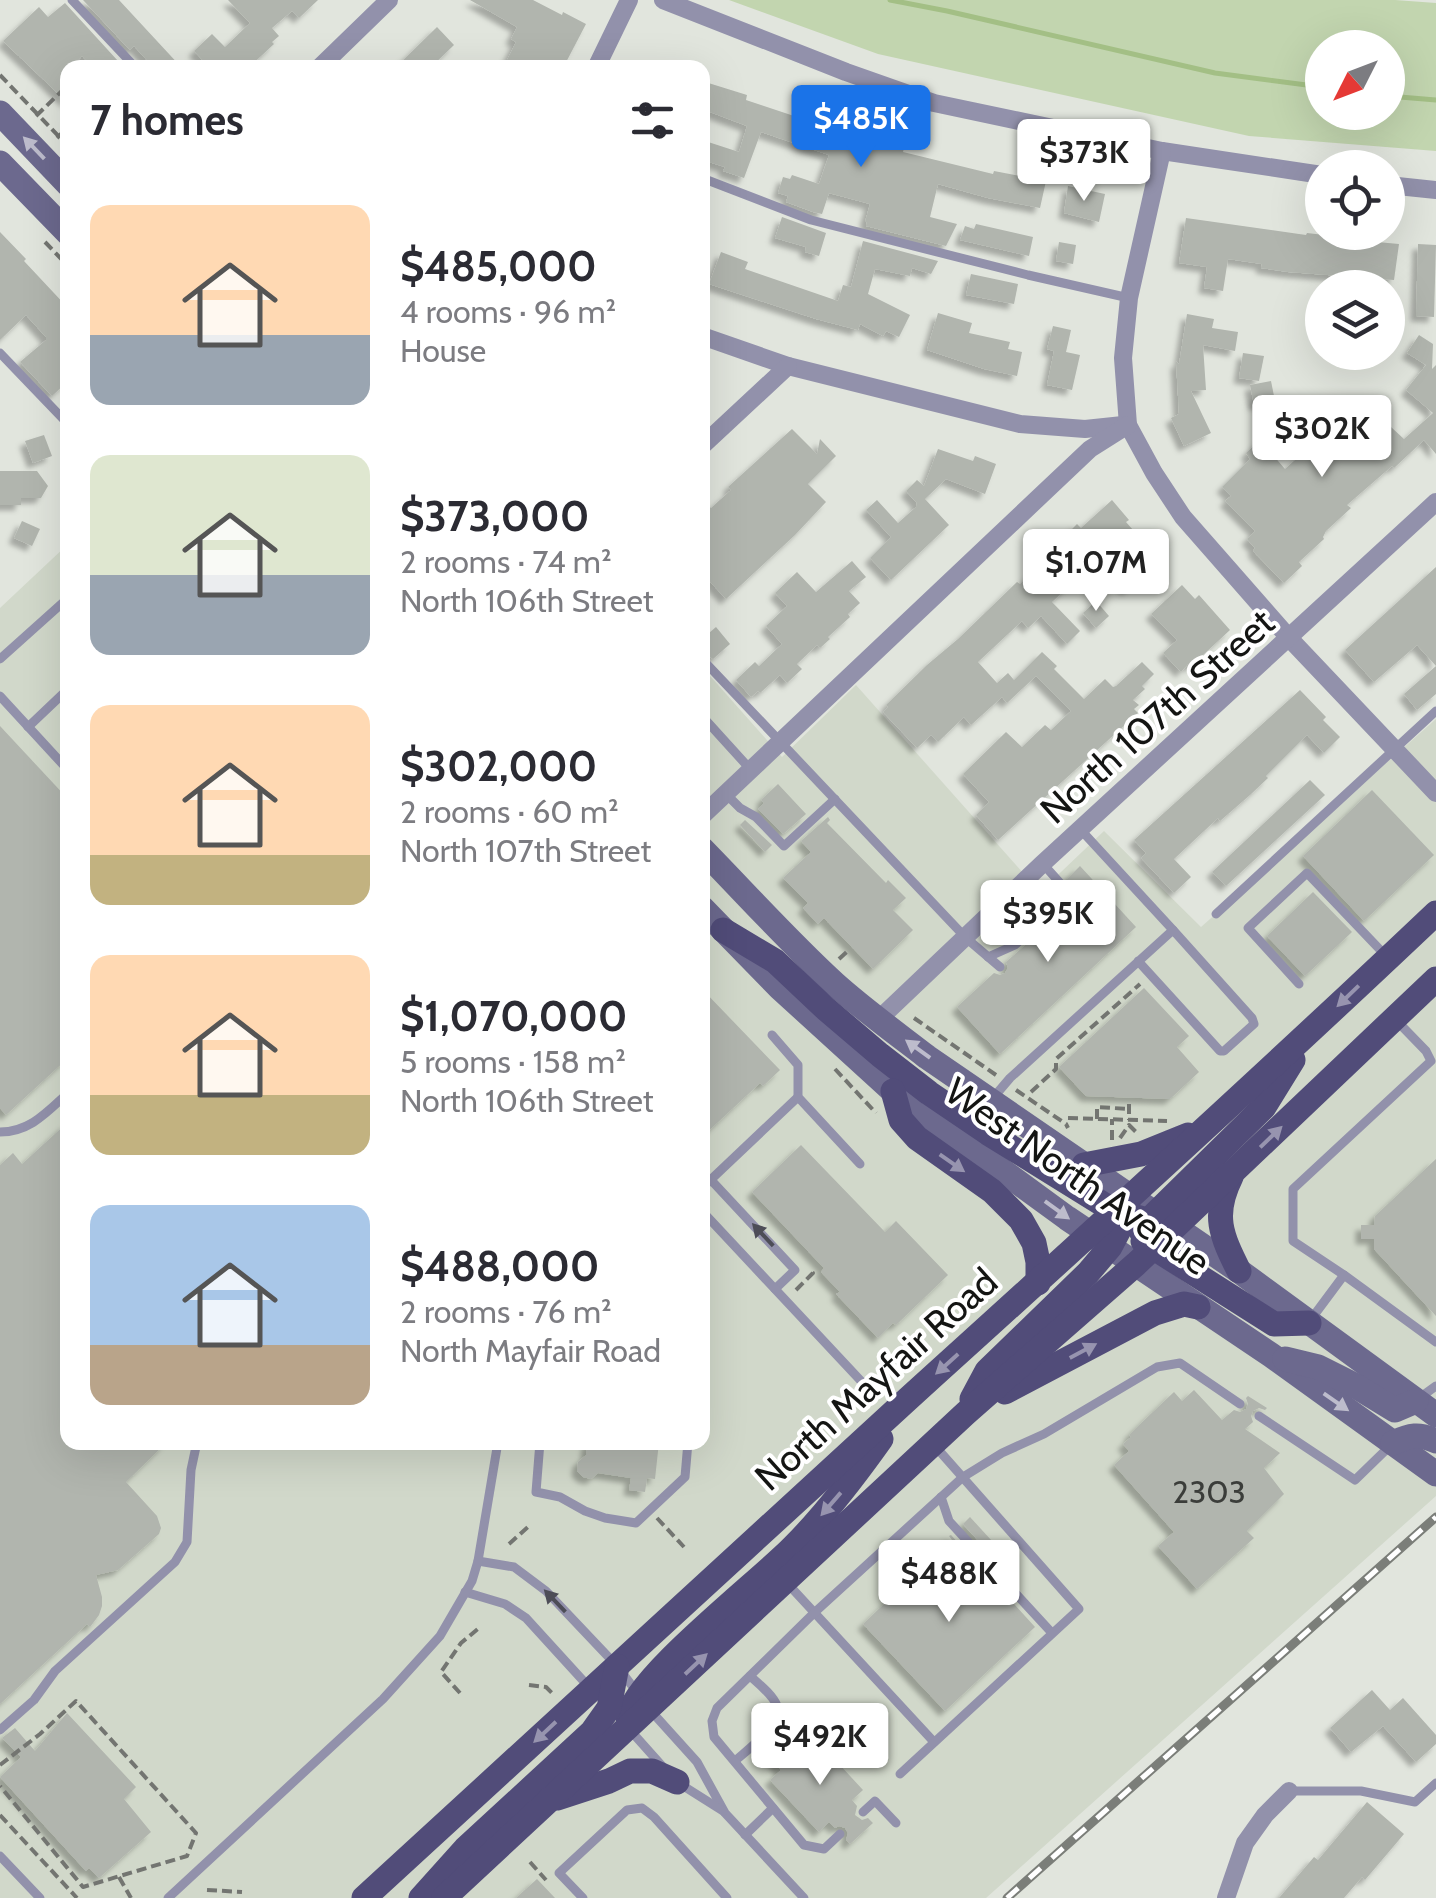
<!DOCTYPE html>
<html lang="en">
<head>
<meta charset="utf-8">
<style>
	:root { --surface:#fff; --page:#f2f2f3; --text:#2b2b33; --muted:#7c7c81; --accent:#1a73e8 }
	body { margin:0; font-family:Cabin,sans-serif; background:var(--page); color:var(--text); height:100vh; display:flex; flex-direction:column; font-size:38px; white-space:nowrap }
	* { box-sizing:border-box; margin:0 }
	p { font-size:32px; color:var(--muted) }
	.icon { flex:none; width:55px; height:55px; fill:none; stroke:currentColor; stroke-width:2; stroke-linecap:round; stroke-linejoin:round }
	.map { position:relative; flex:1; overflow:hidden }
	.panel { position:absolute; left:60px; top:60px; width:650px; height:1390px; display:flex; flex-direction:column; background:var(--surface); border-radius:20px; box-shadow:0 10px 40px #0002 }
	.panel>* { flex:none }
	.needle { width:65px; rotate:228deg }
	.controls { position:absolute; left:1305px; top:30px; display:grid; gap:20px }
	.controls a { display:grid; place-items:center; width:100px; height:100px; border-radius:50%; background:var(--surface); box-shadow:0 10px 40px #0002; font-size:50px }
	.price { position:absolute; translate:-50% -85px; padding:0 22px; border-radius:10px; background:#fff; color:#222; font-size:32px; line-height:65px; filter:drop-shadow(0 2px 5px #0008) }
	.price::after { content:''; position:absolute; left:50%; top:60px; width:30px; height:22px; margin-left:-15px; background:inherit; clip-path:polygon(0 0,100% 0,50% 100%) }
	.price.active { background:var(--accent); color:#fff }
	ul { padding:0; list-style:none }
	li { display:flex; align-items:center; gap:30px; height:250px; padding:0 30px }
	li span { display:grid; place-items:center; flex:none; width:280px; height:200px; border-radius:20px; color:#555 }
	li>.icon { margin-inline-start:auto }
	span .icon { width:120px; height:120px; fill:#fffc; stroke-width:1 }
	li b { font-size:42px }
	h2 { display:flex; justify-content:space-between; align-items:center; height:120px; padding:0 30px; font-size:42px }
	.map>svg:first-child { display:block }
	.built { fill:#d1d8ca }
	.green { fill:#c2d5af; fill-rule:evenodd }
	.lines { fill:none; stroke-linecap:round; stroke-linejoin:round }
	.stream { stroke:#a3bf85; stroke-width:5 }
	.building { fill:#b1b5ae; filter:url(#shadow) }
	.path { stroke:#737571; stroke-width:4; stroke-dasharray:10 5; stroke-linecap:butt }
	.service { stroke:#9291ab; stroke-width:9 }
	.minor { stroke:#9291ab; stroke-width:18 }
	.secondary { stroke:#6c698e; stroke-width:25 }
	.primary { stroke:#514c79; stroke-width:25 }
	.rail-casing { stroke:#7b7e79; stroke-width:9 }
	.rail { stroke:#fff; stroke-width:5; stroke-dasharray:15; stroke-linecap:butt }
	.oneway { fill:#bdbccc }
	.oneway2 { fill:#9794af }
	.oneway3 { fill:#4d4d57 }
	.labels { text-anchor:middle; dominant-baseline:central; stroke-width:8; stroke-linejoin:round; paint-order:stroke }
	.number-label { font-size:32px; fill:#3b3d3a }
	.street-label { font-size:38px; fill:#141513; stroke:#fff }
</style>
</head>
<body>
<div class="map">
<svg width="1436" height="1898" viewBox="0 0 1436 1898">
	<defs>
		<filter id="shadow"><feDropShadow dx="-5.5" dy="5.5" stdDeviation="2.5" flood-color="#0004"/></filter>
	</defs>
	<rect width="100%" height="100%" fill="#e1e5dd"/>
	<polygon class="built" points="67,545 68,1442 702,1442 703,668 782,757 856,685 1040,892 1104,831 1201,927 1436,719 1436,1496 986,1898 0,1898 0,608"/>
	<path class="green" d="M729 0H1395L1436 3V151L1249 136 878 54ZM1322 48H1388V112H1322Z"/>
	<g class="lines">
		<g class="stream">
			<polyline points="890,0 947,11 1215,73 1322,87"/>
			<polyline points="1388,96 1436,100"/>
		</g>
	</g>
	<g class="building">
		<polygon points="83,0 119,0 182,68 154,68 134,46 130,50"/>
		<polygon points="228,0 318,0 299,18 292,11 272,28 279,36 272,42 274,44 248,68 210,68 194,51 212,34 225,47 250,23"/>
		<polygon points="470,0 533,0 562,15 563,12 586,24 563,68 503,68 516,42 511,39 517,27"/>
		<polygon points="65,3 118,61 111,68 93,68 82,56 71,68 68,68 68,103 3,41 39,7 48,17"/>
		<polygon points="437,27 454,45 430,68 395,68"/>
		<polygon points="702,81 747,95 746,100 806,120 904,148 903,152 993,174 994,171 1046,181 1040,208 988,198 938,184 930,217 957,224 946,246 866,226 867,222 865,222 870,204 829,193 822,214 813,212 786,202 788,196 778,193 783,177 790,179 792,175 819,184 829,155 761,132 744,178 723,171 725,167 702,160 702,140 739,152 747,126 702,109"/>
		<polygon points="1068,186 1105,194 1099,222 1064,213"/>
		<polygon points="782,217 826,233 819,256 805,252 806,247 775,238"/>
		<polygon points="1186,218 1306,235 1307,233 1333,236 1333,238 1399,244 1394,280 1288,272 1261,268 1262,264 1228,259 1223,291 1204,288 1207,267 1179,263"/>
		<polygon points="976,224 1033,237 1029,256 960,240 965,226 974,229"/>
		<polygon points="0,232 26,259 24,261 68,308 68,381 52,396 20,362 46,340 46,337 26,315 0,340"/>
		<polygon points="863,241 938,261 931,274 912,268 910,276 875,269 868,294 910,315 899,337 886,331 883,336 860,324 858,330 816,319 709,284 721,252 748,262 745,269 838,301 843,285 851,287"/>
		<polygon points="1059,242 1076,245 1073,264 1056,261"/>
		<polygon points="1418,244 1436,245 1434,317 1416,316"/>
		<polygon points="971,274 1018,284 1014,304 966,295"/>
		<polygon points="938,313 972,323 969,333 1010,342 1008,349 1022,352 1017,376 984,369 927,350"/>
		<polygon points="1187,314 1214,319 1212,328 1238,332 1235,351 1203,345 1206,390 1191,391 1211,433 1184,446 1171,418 1179,414 1176,361 1179,364"/>
		<polygon points="1053,326 1071,330 1066,352 1080,355 1072,390 1047,385 1054,351 1047,349"/>
		<polygon points="1419,335 1433,344 1432,369 1436,365 1436,454 1424,440 1394,468 1392,466 1347,505 1351,508 1326,531 1323,537 1324,539 1299,562 1302,566 1284,583 1253,551 1255,548 1247,539 1255,531 1225,501 1231,496 1222,487 1250,459 1246,453 1260,440 1285,469 1341,419 1369,449 1391,427 1404,439 1433,413 1406,390 1426,365 1407,353"/>
		<polygon points="1243,353 1264,356 1259,381 1239,378"/>
		<polygon points="1271,381 1275,401 1254,405 1250,385"/>
		<polygon points="792,429 817,454 820,439 836,456 808,484 826,502 795,535 726,599 702,573 702,500 711,508 731,490 728,487"/>
		<polygon points="44,435 52,456 33,463 25,441"/>
		<polygon points="938,449 973,461 975,456 996,464 985,494 946,479 925,499 949,525 891,580 870,558 891,537 866,510 877,500 898,523 916,507 917,503 906,491 917,480 924,486"/>
		<polygon points="0,471 37,471 48,486 41,498 21,498 21,505 0,505"/>
		<polygon points="1112,500 1129,520 1126,522 1153,553 1144,561 1150,567 1127,590 1113,575 1132,557 1113,535 1108,539 1103,534 1061,575 1070,585 1052,602 1080,631 1067,644 1041,616 1028,628 1022,621 978,662 997,683 1008,673 1014,680 1042,652 1057,666 1054,669 1084,699 1105,679 1113,687 1116,686 1142,662 1154,674 1142,686 1145,689 1133,700 1139,705 1134,709 1138,713 998,840 976,815 989,802 963,774 1006,732 1022,747 1045,725 1051,730 1071,711 1036,676 1007,703 1002,697 971,725 964,717 938,742 931,735 917,748 883,712 888,707 886,705 927,665 958,639 1017,582 1020,584 1057,549 1055,546 1077,524 1081,528"/>
		<polygon points="22,521 40,529 32,546 14,538"/>
		<polygon points="852,561 866,577 849,591 860,603 848,614 850,617 828,637 830,639 820,648 817,645 797,664 802,669 787,683 780,675 760,693 758,691 751,697 736,680 755,662 759,666 782,644 766,626 787,606 775,593 797,572 816,592"/>
		<polygon points="1436,567 1436,694 1417,710 1404,694 1436,666 1417,645 1374,682 1345,650"/>
		<polygon points="1182,585 1195,599 1199,595 1230,630 1190,667 1188,664 1181,672 1163,653 1177,640 1151,614"/>
		<polygon points="1096,601 1109,616 1096,628 1083,613"/>
		<polygon points="716,627 730,644 713,659 702,651 702,639"/>
		<polygon points="1300,690 1326,717 1323,720 1340,737 1324,753 1307,735 1266,776 1268,778 1250,795 1220,821 1218,818 1174,859 1191,877 1174,893 1141,858 1146,853 1134,840"/>
		<polygon points="0,726 68,799 68,1058 6,1115 0,1108"/>
		<polygon points="1310,780 1325,795 1226,886 1212,872"/>
		<polygon points="778,784 806,814 783,834 758,809 764,803 761,800"/>
		<polygon points="1372,790 1434,855 1364,921 1303,856"/>
		<polygon points="828,817 830,820 827,823 886,883 888,880 906,898 893,910 913,930 873,969 824,918 818,924 803,908 808,903 783,878 811,852 801,841"/>
		<polygon points="745,820 772,845 765,852 740,825"/>
		<polygon points="1080,866 1136,927 1000,1054 957,1007 994,973 1000,975 1005,973 1008,968 1006,962 1077,900 1080,891 1075,887 1068,887 1067,879"/>
		<polygon points="1055,890 1062,892 1009,939 1005,936"/>
		<polygon points="1313,892 1352,932 1305,976 1267,936"/>
		<polygon points="1144,988 1189,1036 1177,1047 1199,1072 1170,1099 1086,1096 1059,1067"/>
		<polygon points="702,989 780,1070 763,1086 760,1083 702,1137"/>
		<polygon points="68,1122 68,1442 167,1442 126,1482 157,1516 161,1528 159,1534 118,1570 96,1575 102,1597 102,1606 99,1615 90,1627 87,1624 0,1704 0,1165 13,1153 22,1164"/>
		<polygon points="801,1145 885,1232 896,1221 948,1275 896,1325 893,1323 878,1338 836,1294 840,1292 821,1272 824,1268 752,1192"/>
		<polygon points="1436,1159 1436,1316 1374,1249 1374,1239 1361,1239 1361,1225 1374,1225 1375,1216"/>
		<polygon points="1194,1390 1222,1420 1234,1410 1240,1412 1246,1409 1248,1404 1246,1398 1248,1396 1267,1408 1265,1410 1259,1408 1253,1411 1251,1416 1253,1422 1245,1429 1280,1453 1264,1468 1284,1494 1247,1531 1254,1538 1197,1589 1158,1546 1174,1532 1114,1465 1129,1451 1123,1444 1131,1437 1129,1435 1136,1428 1174,1392 1182,1401"/>
		<polygon points="587,1442 659,1442 655,1479 647,1478 645,1492 629,1490 631,1478 598,1473 591,1479 583,1477 577,1471 578,1462 586,1455"/>
		<polygon points="970,1517 992,1541 985,1548 963,1524"/>
		<polygon points="951,1535 1035,1627 945,1711 863,1624 952,1540 949,1536"/>
		<polygon points="1372,1690 1390,1710 1403,1698 1436,1735 1436,1744 1416,1762 1383,1726 1351,1752 1330,1728"/>
		<polygon points="67,1713 136,1787 124,1799 151,1832 99,1878 89,1868 86,1871 0,1777 21,1757 2,1738 15,1728 35,1751"/>
		<polygon points="815,1738 863,1790 852,1800 857,1806 855,1815 862,1820 868,1818 873,1823 850,1844 846,1840 848,1833 845,1828 839,1826 835,1828 829,1822 819,1832 770,1780 781,1770 773,1762 796,1740 804,1749"/>
		<polygon points="1367,1802 1404,1834 1365,1880 1362,1877 1344,1898 1279,1898 1314,1857 1318,1860"/>
		<polygon points="537,1879 555,1898 516,1898"/>
	</g>
	<g class="lines">
		<g class="path">
			<polyline points="0,75 68,146"/>
			<polyline points="36,116 68,85"/>
			<polyline points="57,138 68,127"/>
			<polyline points="45,242 68,266"/>
			<polyline points="839,959 850,949"/>
			<polyline points="914,1018 996,1075"/>
			<polyline points="835,1069 876,1113"/>
			<polyline points="1016,1090 1066,1124 1068,1128"/>
			<polyline points="1031,1092 1056,1069 1056,1059 1140,984"/>
			<polyline points="1129,1104 1129,1120"/>
			<polyline points="1068,1118 1167,1121"/>
			<polyline points="1097,1119 1097,1107 1129,1109"/>
			<polyline points="1120,1138 1129,1125 1136,1132"/>
			<polyline points="1112,1140 1112,1119"/>
			<polyline points="796,1290 813,1273 809,1269"/>
			<polyline points="657,1518 684,1547"/>
			<polyline points="509,1544 528,1527"/>
			<polyline points="529,1685 546,1687 555,1696"/>
			<polyline points="460,1693 441,1672 461,1643 479,1628"/>
			<polyline points="0,1765 40,1734 76,1701 196,1833 187,1856 83,1887 0,1786"/>
			<polyline points="0,1815 77,1898"/>
			<polyline points="530,1862 546,1880"/>
			<polyline points="119,1877 131,1898"/>
			<polyline points="207,1890 242,1892"/>
		</g>
		<g class="service">
			<polyline points="72,0 136,68"/>
			<polyline points="702,178 811,220 1028,275 1129,298"/>
			<polyline points="0,353 68,424"/>
			<polyline points="0,659 68,598"/>
			<polyline points="702,659 966,938 1000,967"/>
			<polyline points="0,696 68,770"/>
			<polyline points="702,716 751,770"/>
			<polyline points="28,727 68,689"/>
			<polyline points="726,794 740,808 756,817 784,846 835,799"/>
			<polyline points="1080,829 1173,930"/>
			<polyline points="1043,864 1061,884"/>
			<polyline points="1216,914 1436,711"/>
			<polyline points="988,957 1015,945 1072,894"/>
			<polyline points="1299,984 1248,928 1307,873 1386,956"/>
			<polyline points="772,1035 798,1065 798,1097 860,1164"/>
			<polyline points="993,1098 1010,1078 1173,930 1252,1018 1254,1024 1224,1051 1220,1051 1138,961"/>
			<path d="M0 1132C30 1132 47 1112 68 1093"/>
			<polyline points="711,1180 795,1270 775,1289"/>
			<polyline points="702,1188 798,1097"/>
			<polyline points="702,1211 861,1381"/>
			<polyline points="1344,1275 1293,1241 1293,1189 1431,1061 1426,1051 1395,1019"/>
			<polyline points="1309,1322 1344,1275 1436,1342"/>
			<polyline points="1418,1399 1436,1386"/>
			<polyline points="1259,1416 1355,1480 1391,1445"/>
			<polyline points="540,1442 536,1492 560,1497 585,1511 605,1518 636,1523 685,1477 688,1442"/>
			<polyline points="941,1497 949,1521 1052,1633"/>
			<polyline points="478,1561 514,1567 546,1591 617,1666 636,1691"/>
			<polyline points="787,1583 934,1742"/>
			<polyline points="465,1592 505,1604 526,1618 588,1686"/>
			<polyline points="651,1711 697,1762 725,1813 804,1898"/>
			<polyline points="0,1730 34,1700 55,1671 175,1562 187,1542 191,1470 197,1442"/>
			<polyline points="630,1730 663,1767"/>
			<path d="M735 1761C747 1750 783 1724 777 1706 773 1695 759 1684 750 1676"/>
			<polyline points="900,1774 1079,1609 935,1446"/>
			<polyline points="677,1782 723,1811"/>
			<polyline points="1289,1791 1361,1791 1415,1802 1436,1783"/>
			<polyline points="863,1812 875,1801 896,1823"/>
			<polyline points="840,1834 824,1849 804,1845 714,1737 712,1721 717,1708 814,1613 963,1477 1002,1453 1044,1434 1157,1367 1180,1363 1240,1404"/>
			<polyline points="745,1835 773,1808"/>
			<polyline points="0,1856 40,1898"/>
			<polyline points="168,1898 383,1699 440,1636 472,1581 478,1561 498,1442"/>
			<polyline points="583,1898 559,1873 627,1810 642,1808 654,1817 727,1898"/>
		</g>
		<g class="minor">
			<polyline points="663,0 846,72 934,103 1162,151 1322,175"/>
			<polyline points="319,68 389,0"/>
			<polyline points="596,68 629,0"/>
			<polyline points="1162,151 1129,298 1123,358 1128,425 1154,473 1183,517 1290,639 1436,793"/>
			<polyline points="1388,185 1436,190"/>
			<polyline points="702,336 788,366 1020,424 1085,429 1123,425"/>
			<polyline points="702,446 788,366"/>
			<polyline points="702,816 1090,449 1128,425"/>
			<polyline points="878,1020 1042,864 1436,502"/>
			<polyline points="1226,1898 1245,1843 1265,1815 1289,1791"/>
		</g>
		<g class="secondary">
			<polyline points="0,113 68,184"/>
			<polyline points="0,163 68,233"/>
			<path d="M702 849C746 894 788 941 835 984 864 1010 896 1033 927 1057L1239 1271 1436 1415"/>
			<polyline points="702,908 780,988 893,1091 1067,1218 1271,1355 1436,1474"/>
			<polyline points="1285,1359 1318,1367 1354,1385 1395,1410 1416,1401"/>
			<path d="M1393 1443C1410 1435 1419 1433 1436 1441"/>
		</g>
		<g class="primary">
			<polyline points="723,930 775,961 826,1009 880,1055 929,1093 988,1133 1114,1211 1174,1227"/>
			<polyline points="893,1091 901,1120 917,1138 992,1191 1021,1220 1034,1243 1038,1262 1038,1283"/>
			<polyline points="1084,1165 1141,1154 1188,1135"/>
			<path d="M1231 1177C1212 1215 1221 1235 1239 1271"/>
			<polyline points="1141,1231 1155,1214 1264,1107 1293,1060"/>
			<polyline points="1143,1241 1274,1324 1309,1323"/>
			<polyline points="1005,1392 1155,1313 1184,1304 1198,1307"/>
			<polyline points="972,1399 987,1371 1088,1273 1110,1247 1119,1230 1128,1202"/>
			<path d="M628 1718C632 1680 761 1580 793 1547 826 1514 854 1477 881 1439"/>
			<polyline points="557,1798 609,1781 630,1771 652,1771 677,1782"/>
			<path d="M364 1898C545 1731 726 1564 909 1398 1086 1238 1263 1077 1436 913"/>
			<polyline points="421,1898 465,1849 592,1732 609,1708 617,1666"/>
			<polyline points="444,1898 966,1413 1136,1264 1436,979"/>
		</g>
		<g class="rail-casing">
			<polyline id="rail" points="1007,1898 1436,1517"/>
		</g>
		<use href="#rail" class="rail"/>
	</g>
	<defs><path id="oneway-solid" d="M-6-.8H1V-3.2L6.5 0L1 3.2V.8H-6Z" transform="scale(2.5)"/></defs>
	<g class="oneway">
		<use href="#oneway-solid" transform="translate(34 148) rotate(-134)"/>
		<use href="#oneway-solid" transform="translate(918 1049) rotate(-144)"/>
		<use href="#oneway-solid" transform="translate(1057 1210) rotate(36)"/>
		<use href="#oneway-solid" transform="translate(1336 1402) rotate(35)"/>
	</g>
	<g class="oneway2">
		<use href="#oneway-solid" transform="translate(1348 996) rotate(136)"/>
		<use href="#oneway-solid" transform="translate(1271 1137) rotate(-44)"/>
		<use href="#oneway-solid" transform="translate(952 1163) rotate(35)"/>
		<use href="#oneway-solid" transform="translate(1083 1351) rotate(-28)"/>
		<use href="#oneway-solid" transform="translate(947 1364) rotate(138)"/>
		<use href="#oneway-solid" transform="translate(831 1504) rotate(131)"/>
		<use href="#oneway-solid" transform="translate(696 1664) rotate(-43)"/>
		<use href="#oneway-solid" transform="translate(545 1732) rotate(137)"/>
	</g>
	<g class="oneway3">
		<use href="#oneway-solid" transform="translate(763 1235) rotate(-133)"/>
		<use href="#oneway-solid" transform="translate(555 1601) rotate(-134)"/>
	</g>
	<g class="labels">
		<g class="number-label">
			<text x="1209" y="1491">2303</text>
		</g>
		<g class="street-label">
			<text transform="translate(1157 716) rotate(-42)">North 107th Street</text>
			<text transform="translate(1078 1176) rotate(35)">West North Avenue</text>
			<text transform="translate(876 1379) rotate(-42)">North Mayfair Road</text>
		</g>
	</g>
</svg>
<div class="controls">
<a><svg class="needle" viewBox="-14 -14 28 28"><path d="M0-13l5 13h-10z" fill="#e53935"/><path d="M0 13l5-13h-10z" fill="#7c7c81"/></svg></a>
<a><svg class="icon" aria-label="locate" viewBox="0 0 24 24"><circle cx="12" cy="12" r="6"/><path d="M12 2v4M12 18v4M2 12h4M18 12h4"/></svg></a>
<a><svg class="icon" aria-label="layers" viewBox="0 0 24 24"><path d="M12 4l9 5-9 5-9-5zM3 14l9 5 9-5"/></svg></a>
</div>
<b class="price active" style="left:861px;top:170px">$485K</b>
<b class="price" style="left:1084px;top:204px">$373K</b>
<b class="price" style="left:1322px;top:480px">$302K</b>
<b class="price" style="left:1096px;top:614px">$1.07M</b>
<b class="price" style="left:1048px;top:965px">$395K</b>
<b class="price" style="left:949px;top:1625px">$488K</b>
<b class="price" style="left:820px;top:1788px">$492K</b>
<section class="panel">
<h2>7 homes<svg class="icon" aria-label="filters" viewBox="0 0 24 24"><path d="M4 7h16M4 17h16"/><circle cx="9" cy="7" r="2"/><circle cx="15" cy="17" r="2"/></svg></h2>
<ul>
<li><span style="background:linear-gradient(#ffd9b3 65%,#9aa5b1 0)"><svg class="icon" aria-label="home" viewBox="0 0 24 24"><path d="M3 11l9-7 9 7M6 9v11h12V9"/></svg></span><div><b>$485,000</b><p>4 rooms · 96 m²</p><p>House</p></div></li>
<li><span style="background:linear-gradient(#dfe7d0 60%,#9aa5b1 0)"><svg class="icon" aria-label="home" viewBox="0 0 24 24"><path d="M3 11l9-7 9 7M6 9v11h12V9"/></svg></span><div><b>$373,000</b><p>2 rooms · 74 m²</p><p>North 106th Street</p></div></li>
<li><span style="background:linear-gradient(#ffd9b3 75%,#c2b280 0)"><svg class="icon" aria-label="home" viewBox="0 0 24 24"><path d="M3 11l9-7 9 7M6 9v11h12V9"/></svg></span><div><b>$302,000</b><p>2 rooms · 60 m²</p><p>North 107th Street</p></div></li>
<li><span style="background:linear-gradient(#ffd9b3 70%,#c2b280 0)"><svg class="icon" aria-label="home" viewBox="0 0 24 24"><path d="M3 11l9-7 9 7M6 9v11h12V9"/></svg></span><div><b>$1,070,000</b><p>5 rooms · 158 m²</p><p>North 106th Street</p></div></li>
<li><span style="background:linear-gradient(#a9c7e8 70%,#b9a48a 0)"><svg class="icon" aria-label="home" viewBox="0 0 24 24"><path d="M3 11l9-7 9 7M6 9v11h12V9"/></svg></span><div><b>$488,000</b><p>2 rooms · 76 m²</p><p>North Mayfair Road</p></div></li>
</ul>
</section>
</div>
</body>
</html>
